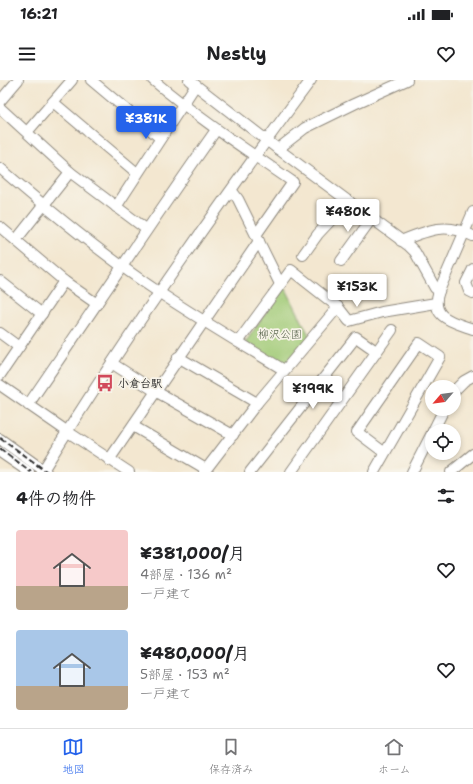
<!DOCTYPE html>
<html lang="ja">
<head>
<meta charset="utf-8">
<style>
	:root { --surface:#fff; --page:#f6f6f6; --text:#202124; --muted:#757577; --line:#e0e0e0; --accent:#2563eb }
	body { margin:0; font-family:"Shantell Sans","Klee One",sans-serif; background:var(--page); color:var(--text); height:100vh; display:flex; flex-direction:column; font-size:15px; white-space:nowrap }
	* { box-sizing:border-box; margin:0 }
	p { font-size:13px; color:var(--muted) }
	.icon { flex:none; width:22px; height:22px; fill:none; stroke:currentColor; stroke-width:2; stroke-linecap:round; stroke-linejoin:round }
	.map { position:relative; height:392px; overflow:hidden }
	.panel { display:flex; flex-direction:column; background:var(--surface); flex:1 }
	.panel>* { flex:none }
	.needle { width:26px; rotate:242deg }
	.tools { position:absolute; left:425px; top:300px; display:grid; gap:8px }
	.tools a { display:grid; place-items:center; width:36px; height:36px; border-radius:50%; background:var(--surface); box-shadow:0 2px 6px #0003; font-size:20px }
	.price { position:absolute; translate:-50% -34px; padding:0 9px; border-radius:4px; background:#fff; color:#222; font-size:13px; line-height:26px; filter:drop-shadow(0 1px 2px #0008) }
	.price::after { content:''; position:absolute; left:50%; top:24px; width:12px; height:9px; margin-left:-6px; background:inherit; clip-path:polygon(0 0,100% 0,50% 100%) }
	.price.selected { background:var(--accent); color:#fff }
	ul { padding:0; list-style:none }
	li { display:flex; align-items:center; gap:12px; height:100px; padding:0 16px }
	li span { display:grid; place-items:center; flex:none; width:112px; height:80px; border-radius:4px; color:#555 }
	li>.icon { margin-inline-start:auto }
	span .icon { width:48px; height:48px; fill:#fffc; stroke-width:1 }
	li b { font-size:17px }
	h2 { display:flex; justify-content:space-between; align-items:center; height:48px; padding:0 16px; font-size:17px }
	.status { display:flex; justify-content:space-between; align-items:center; height:28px; padding:0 20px; background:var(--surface); direction:ltr }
	.status svg { height:11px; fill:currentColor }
	header { display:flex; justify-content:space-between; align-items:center; height:52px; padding:0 16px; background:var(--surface); font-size:18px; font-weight:700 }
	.dock { display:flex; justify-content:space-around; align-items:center; height:56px; border-top:1px solid var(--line); background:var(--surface); font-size:11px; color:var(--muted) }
	.dock a { display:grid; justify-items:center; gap:2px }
	.dock .selected { color:var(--accent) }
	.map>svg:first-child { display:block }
	.green { fill:#a0ca76; stroke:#667a50 }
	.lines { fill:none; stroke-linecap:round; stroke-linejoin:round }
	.minor-casing { stroke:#8f897e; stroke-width:12 }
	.minor { stroke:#fff; stroke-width:10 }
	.rail { stroke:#2b2b2b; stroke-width:2.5; stroke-dasharray:6 3; stroke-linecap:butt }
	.labels { text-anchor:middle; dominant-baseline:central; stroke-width:3.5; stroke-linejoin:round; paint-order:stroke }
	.park-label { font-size:11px; fill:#4e5b42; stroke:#f7f3e8 }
	.poi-label { font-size:11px; font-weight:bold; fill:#2b2b2b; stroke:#f7f3e8; text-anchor:start }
</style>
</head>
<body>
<div class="status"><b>16:21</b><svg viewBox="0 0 49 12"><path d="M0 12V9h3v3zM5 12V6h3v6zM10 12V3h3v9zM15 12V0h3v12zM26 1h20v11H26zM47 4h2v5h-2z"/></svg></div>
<header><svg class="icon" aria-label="menu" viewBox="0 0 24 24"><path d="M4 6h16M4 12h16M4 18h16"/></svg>Nestly<svg class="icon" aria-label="heart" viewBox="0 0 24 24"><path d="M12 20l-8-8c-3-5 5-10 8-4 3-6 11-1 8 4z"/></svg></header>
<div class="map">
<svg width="473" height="392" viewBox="0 0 473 392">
	<rect width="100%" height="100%" fill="#f7f3e8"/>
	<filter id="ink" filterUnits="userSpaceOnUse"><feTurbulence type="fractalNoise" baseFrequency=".025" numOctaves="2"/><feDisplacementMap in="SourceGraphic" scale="8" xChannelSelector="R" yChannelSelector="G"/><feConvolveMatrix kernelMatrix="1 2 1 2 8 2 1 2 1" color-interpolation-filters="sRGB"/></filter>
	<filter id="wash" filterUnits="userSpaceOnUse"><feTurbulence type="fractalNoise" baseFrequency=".012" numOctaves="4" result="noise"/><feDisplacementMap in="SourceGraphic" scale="16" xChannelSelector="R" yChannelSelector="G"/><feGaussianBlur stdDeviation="0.9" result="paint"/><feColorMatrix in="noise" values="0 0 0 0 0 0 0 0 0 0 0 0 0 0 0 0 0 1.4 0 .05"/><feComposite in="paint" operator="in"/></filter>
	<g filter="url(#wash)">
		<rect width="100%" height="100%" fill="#f3e7d0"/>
		<polygon class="green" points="284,205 310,257 286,286 245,263"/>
	</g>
	<g filter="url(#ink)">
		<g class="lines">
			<g class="minor-casing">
				<g id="minor">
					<polyline points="91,0 160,58"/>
					<path d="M153 0C198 38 245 69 293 102L256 155"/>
					<polyline points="189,0 278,69 409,166 415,172 435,208 439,211"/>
					<polyline points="0,21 18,0"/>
					<polyline points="53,22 137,93"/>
					<polyline points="0,28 70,92 146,149"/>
					<polyline points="27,52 72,0"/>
					<polyline points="278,69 305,48 354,24 407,0"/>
					<path d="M0 88C51 132 104 176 160 213 201 240 243 265 284 290"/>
					<polyline points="232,111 238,119 280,204"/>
					<polyline points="116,127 195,6"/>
					<path d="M473 132 439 211C429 238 453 242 473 249"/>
					<polyline points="0,147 64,201 97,224"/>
					<polyline points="16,160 70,92"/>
					<path d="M401 161C428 150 446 142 473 156"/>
					<polyline points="303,175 318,154 349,121"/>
					<polyline points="341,181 372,138"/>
					<polyline points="473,189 466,203 469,211 473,213"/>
					<polyline points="0,201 42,234"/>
					<polyline points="0,253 19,267"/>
					<polyline points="238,262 291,190 338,227 349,241 382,232 436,223"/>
					<polyline points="178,277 257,323"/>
					<polyline points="113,284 155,311 233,355"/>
					<polyline points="0,295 64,201"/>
					<polyline points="0,305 68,352 129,392"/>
					<polyline points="454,311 464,301 473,296"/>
					<path d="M28 325C91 233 152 141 216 50"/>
					<polyline points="133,346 206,389"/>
					<polyline points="433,351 444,329"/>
					<polyline points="0,359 46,392"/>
					<polyline points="0,372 29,392"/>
					<polyline points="109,380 259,161"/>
					<path d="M42 392C125 257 217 127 311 0"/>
					<polyline points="204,392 257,323 338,227"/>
					<polyline points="250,392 356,257 376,271"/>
					<polyline points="291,392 392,250"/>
					<polyline points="374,392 440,277 419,263 357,352 385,373"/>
					<polyline points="412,392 432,353"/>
					<polyline points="451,392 473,374"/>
				</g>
			</g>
			<use href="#minor" class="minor"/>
			<g class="rail">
				<polyline points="0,358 47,392"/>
				<polyline points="0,369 31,392"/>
			</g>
		</g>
	</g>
	<defs>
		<g id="bus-bare" transform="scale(1.38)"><path d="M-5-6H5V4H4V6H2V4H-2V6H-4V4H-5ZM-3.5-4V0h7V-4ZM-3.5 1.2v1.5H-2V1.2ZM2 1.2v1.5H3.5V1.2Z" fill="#d1495b" stroke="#f7f3e8" stroke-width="2.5" paint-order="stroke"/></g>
	</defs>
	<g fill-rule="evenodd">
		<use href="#bus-bare" x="105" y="303"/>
	</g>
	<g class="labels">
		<g class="park-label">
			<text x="280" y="254">柳沢公園</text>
		</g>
		<g class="poi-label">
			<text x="118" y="303">小倉台駅</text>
		</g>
	</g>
</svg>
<div class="tools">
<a><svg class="needle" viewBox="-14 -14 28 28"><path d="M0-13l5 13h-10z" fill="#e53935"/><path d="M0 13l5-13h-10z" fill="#757577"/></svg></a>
<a><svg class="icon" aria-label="locate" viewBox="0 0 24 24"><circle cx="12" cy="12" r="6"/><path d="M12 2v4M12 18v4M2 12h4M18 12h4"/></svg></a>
</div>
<b class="price selected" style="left:146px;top:60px">¥381K</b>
<b class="price" style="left:348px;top:153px">¥480K</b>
<b class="price" style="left:357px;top:228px">¥153K</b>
<b class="price" style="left:313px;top:330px">¥199K</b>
</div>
<section class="panel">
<h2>4件の物件<svg class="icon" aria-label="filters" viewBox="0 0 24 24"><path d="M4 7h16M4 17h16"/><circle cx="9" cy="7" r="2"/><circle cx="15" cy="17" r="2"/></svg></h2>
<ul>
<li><span style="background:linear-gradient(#f6c9c9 70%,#b9a48a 0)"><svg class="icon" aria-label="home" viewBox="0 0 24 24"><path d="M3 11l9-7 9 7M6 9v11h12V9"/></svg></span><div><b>¥381,000/月</b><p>4部屋 · 136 m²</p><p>一戸建て</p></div><svg class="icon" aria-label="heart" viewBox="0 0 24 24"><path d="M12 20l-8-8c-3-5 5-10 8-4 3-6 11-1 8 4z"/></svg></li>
<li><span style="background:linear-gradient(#a9c7e8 70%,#b9a48a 0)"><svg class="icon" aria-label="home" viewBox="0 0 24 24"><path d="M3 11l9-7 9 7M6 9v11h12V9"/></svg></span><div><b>¥480,000/月</b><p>5部屋 · 153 m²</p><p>一戸建て</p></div><svg class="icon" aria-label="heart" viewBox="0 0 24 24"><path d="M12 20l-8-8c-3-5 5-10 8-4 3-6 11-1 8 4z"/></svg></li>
</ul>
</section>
<nav class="dock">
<a class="selected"><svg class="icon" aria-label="map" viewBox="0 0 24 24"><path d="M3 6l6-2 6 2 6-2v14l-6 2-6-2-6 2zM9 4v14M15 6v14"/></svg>地図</a>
<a><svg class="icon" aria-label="saved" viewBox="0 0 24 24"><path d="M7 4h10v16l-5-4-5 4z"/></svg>保存済み</a>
<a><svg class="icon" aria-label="home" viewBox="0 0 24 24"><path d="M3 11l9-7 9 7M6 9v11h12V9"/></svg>ホーム</a>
</nav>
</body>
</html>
